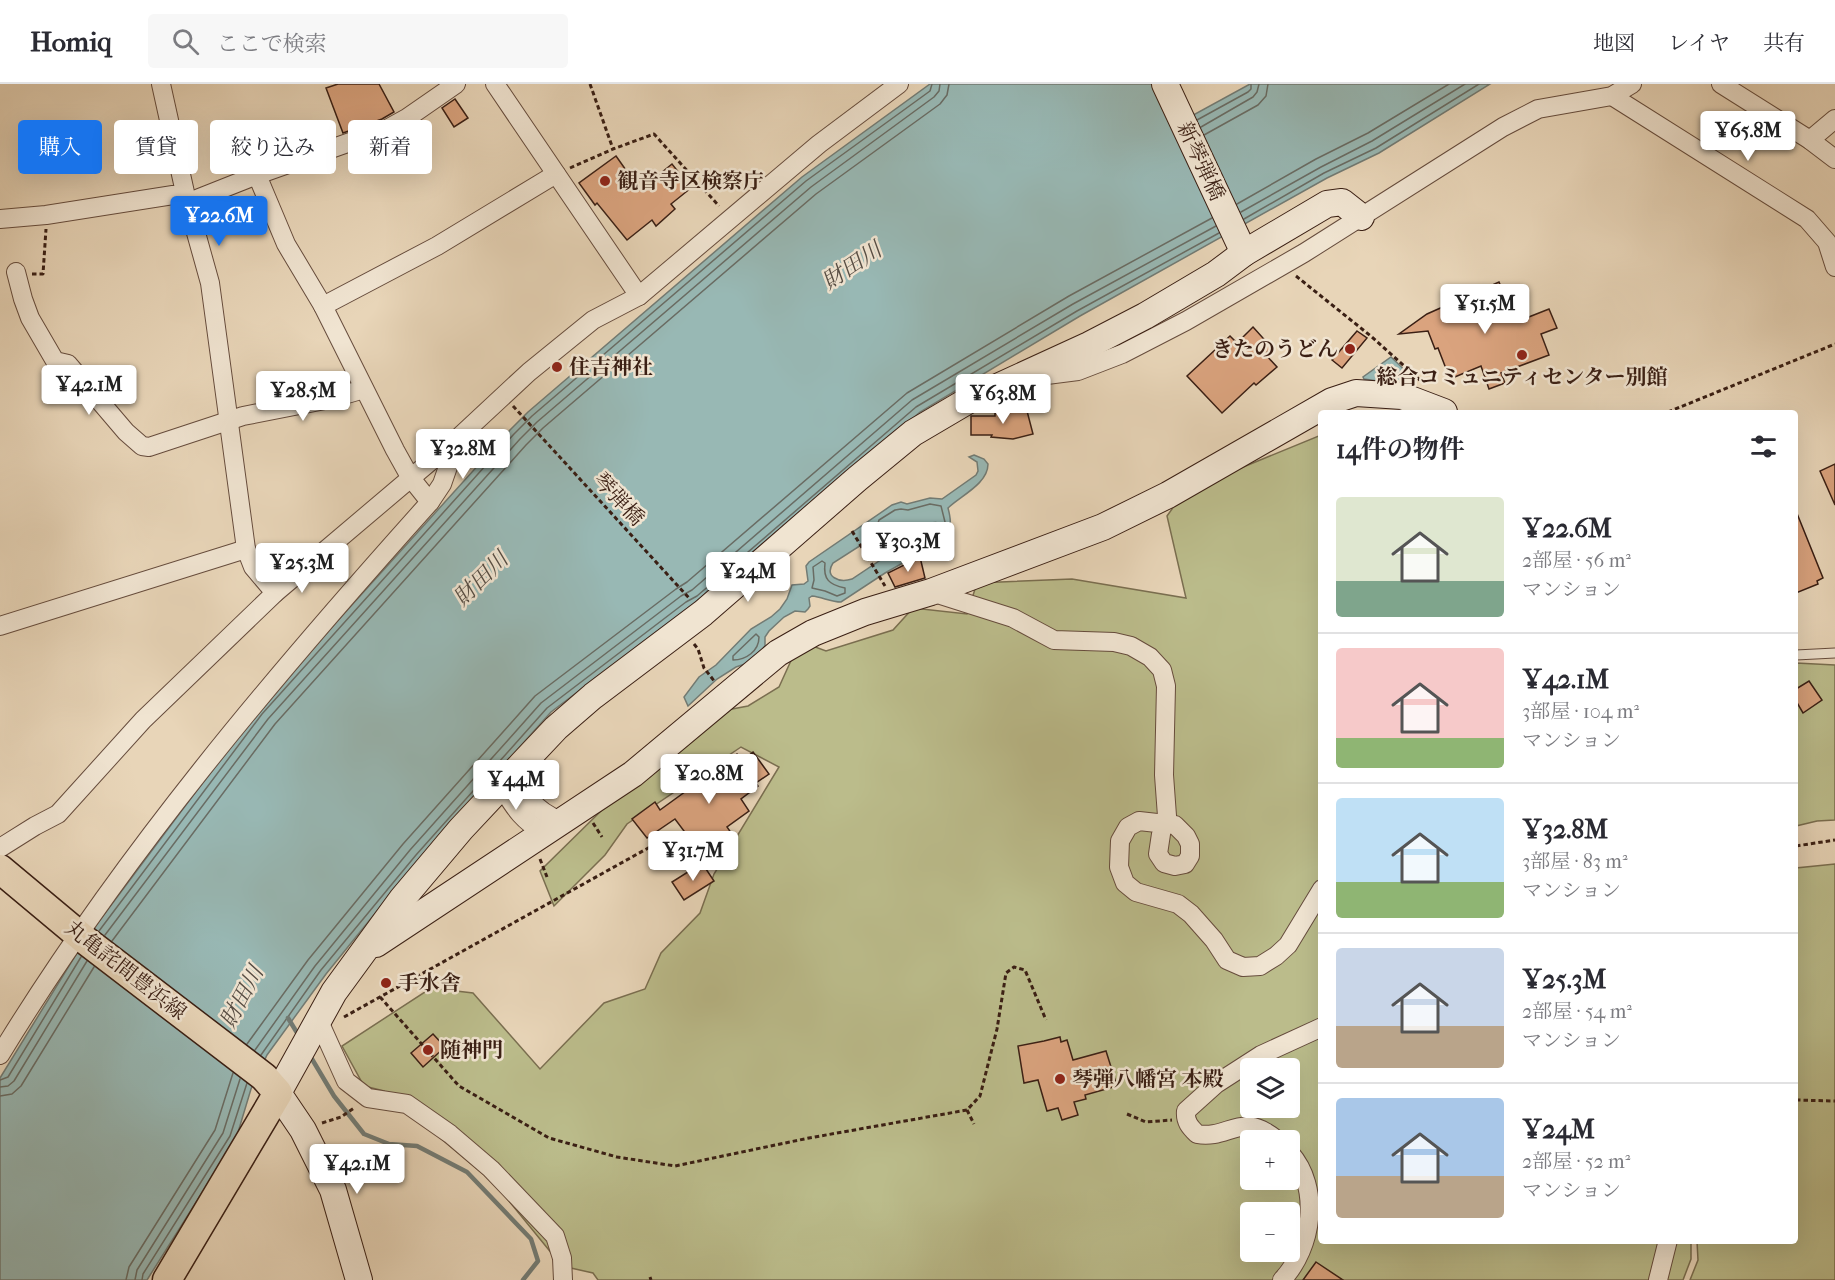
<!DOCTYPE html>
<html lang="ja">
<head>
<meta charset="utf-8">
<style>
	:root { --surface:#fff; --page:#f7f7f7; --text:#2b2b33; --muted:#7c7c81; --line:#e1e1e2; --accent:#1a73e8 }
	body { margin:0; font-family:"IM FELL French Canon","Noto Serif JP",serif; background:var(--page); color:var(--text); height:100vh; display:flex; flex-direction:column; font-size:22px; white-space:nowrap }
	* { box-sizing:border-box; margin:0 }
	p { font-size:20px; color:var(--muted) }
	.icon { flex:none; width:33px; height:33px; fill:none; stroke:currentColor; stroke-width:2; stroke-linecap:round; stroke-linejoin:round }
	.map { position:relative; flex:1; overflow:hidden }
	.details { position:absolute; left:1318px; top:326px; width:480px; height:834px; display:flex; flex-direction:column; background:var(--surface); border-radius:6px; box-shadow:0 6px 24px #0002 }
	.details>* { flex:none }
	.top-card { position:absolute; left:18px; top:36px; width:570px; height:54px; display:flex; gap:12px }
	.controls { position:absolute; left:1240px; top:974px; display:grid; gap:12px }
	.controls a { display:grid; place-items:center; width:60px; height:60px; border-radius:6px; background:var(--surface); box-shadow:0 6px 24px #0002; font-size:30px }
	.price { position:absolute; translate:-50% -51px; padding:0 14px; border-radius:6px; background:#fff; color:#222; font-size:20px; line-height:39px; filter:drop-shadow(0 2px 3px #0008) }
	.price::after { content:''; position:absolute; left:50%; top:36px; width:18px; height:14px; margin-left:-9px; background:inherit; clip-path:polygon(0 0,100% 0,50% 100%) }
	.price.current { background:var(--accent); color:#fff }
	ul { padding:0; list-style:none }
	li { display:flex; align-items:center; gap:18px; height:150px; padding:0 18px }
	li+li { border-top:2px solid var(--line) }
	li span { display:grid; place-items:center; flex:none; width:168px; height:120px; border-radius:6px; color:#555 }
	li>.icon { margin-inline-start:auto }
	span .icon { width:72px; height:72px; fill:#fffc; stroke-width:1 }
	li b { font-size:26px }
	h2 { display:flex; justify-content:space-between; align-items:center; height:72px; padding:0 18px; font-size:26px }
	.tag { padding:0 21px; border-radius:6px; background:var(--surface); box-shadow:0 6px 24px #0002; font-size:21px; line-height:54px }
	.tag.current { background:var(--accent); color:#fff }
	header { display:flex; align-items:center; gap:36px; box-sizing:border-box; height:84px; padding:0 30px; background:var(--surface); border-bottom:2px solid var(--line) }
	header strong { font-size:28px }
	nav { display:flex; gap:33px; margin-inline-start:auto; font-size:21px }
	.search { width:420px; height:54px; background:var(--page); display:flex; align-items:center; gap:15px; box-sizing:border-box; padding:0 21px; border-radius:6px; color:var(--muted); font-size:22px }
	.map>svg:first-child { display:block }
	.green { fill:#bbbc8b; stroke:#7a6e50; stroke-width:1.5; fill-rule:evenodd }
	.water { fill:#98b8b4; stroke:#727b74; stroke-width:1.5; fill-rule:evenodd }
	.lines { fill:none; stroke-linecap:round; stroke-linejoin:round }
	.shore { stroke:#696c64; stroke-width:1.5 }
	.stream { stroke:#727b74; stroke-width:4.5 }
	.building { fill:#daa37e; stroke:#3a1f14; stroke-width:1.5 }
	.lane-casing { stroke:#664c3d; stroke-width:11 }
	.street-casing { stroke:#664c3d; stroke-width:20 }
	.secondary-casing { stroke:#3a1f14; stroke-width:28 }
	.primary-casing { stroke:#3a1f14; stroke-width:31 }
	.path { stroke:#3a1f14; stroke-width:3; stroke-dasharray:4.5 3; stroke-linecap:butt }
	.lane { stroke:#f0e4d1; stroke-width:9 }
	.street { stroke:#f0e4d1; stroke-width:18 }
	.secondary { stroke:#f0e4d1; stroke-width:26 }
	.primary { stroke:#e8d5b8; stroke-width:28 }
	.poi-dot { fill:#8f2418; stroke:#f0e4d1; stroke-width:2 }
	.labels { text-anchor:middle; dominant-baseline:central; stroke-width:5; stroke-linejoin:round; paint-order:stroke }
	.street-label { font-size:21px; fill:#3a1f14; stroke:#f0e4d1 }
	.poi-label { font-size:21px; font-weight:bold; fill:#3a1f14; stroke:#f0e4d1; text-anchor:start }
	.water-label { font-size:22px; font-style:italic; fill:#564d44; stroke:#f0e4d1 }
</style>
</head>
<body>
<header>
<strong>Homiq</strong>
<div class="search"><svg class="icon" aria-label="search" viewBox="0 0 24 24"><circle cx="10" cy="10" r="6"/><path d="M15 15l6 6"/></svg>ここで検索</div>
<nav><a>地図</a><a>レイヤ</a><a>共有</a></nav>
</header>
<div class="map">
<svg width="1835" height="1196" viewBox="0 0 1835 1196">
	<rect width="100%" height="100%" fill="#e8d5b8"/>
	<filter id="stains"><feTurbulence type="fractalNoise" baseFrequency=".00333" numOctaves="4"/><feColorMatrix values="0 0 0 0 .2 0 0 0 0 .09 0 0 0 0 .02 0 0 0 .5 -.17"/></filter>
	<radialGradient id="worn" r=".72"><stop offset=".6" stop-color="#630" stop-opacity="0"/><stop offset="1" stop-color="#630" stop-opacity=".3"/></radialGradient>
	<g class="green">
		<path d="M1321 351 1322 1156 1691 1157V1175L1683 1196H598L593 1189 562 1182 495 1100 384 1007 364 1002 342 962 431 904 473 909 540 985 604 919 645 905 661 869 700 829 714 790 779 683 741 663 627 740 605 771 554 822 540 787 604 724 727 626 748 622 779 603 794 570 810 561 826 567 893 546 913 524 967 530 977 499 1072 495 1186 514 1167 432 1185 407ZM1251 984H1290V1023H1251ZM1251 1056H1290V1095H1251ZM1251 1128H1290V1167H1251Z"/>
		<polygon points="1796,579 1835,581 1835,736 1817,737 1796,742"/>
		<polygon points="1835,780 1835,1196 1690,1196 1698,1176 1697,1157 1796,1156 1796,784"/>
	</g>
	<g class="water">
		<polygon points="930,0 1172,0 1188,34 1250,0 1490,0 1379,69 1327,94 1080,232 920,328 700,517 690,523 551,628 420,774 326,890 267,971 251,1005 236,1055 147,1196 0,1196 0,994 85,856 257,626 510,346 528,328 802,93"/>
		<polygon points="1391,273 1415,296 1412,302 1364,295 1363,293"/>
		<path d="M974 371 984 375 988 380C988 400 960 412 948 424 951 435 954 452 936 444L932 446 930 462 928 465 885 489 841 518C831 518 822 513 812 512L809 514 810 522 808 525 805 528 795 527 784 533 769 547 765 553V562L751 578 736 583 717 595 688 622 684 613 699 593 716 581 751 545 771 533 780 525 787 515 792 501 804 500 808 497 806 482 809 478 892 421 901 418 907 420 930 414 942 415 976 391 978 387 977 378 969 373ZM890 445C900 448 903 456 897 465L852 495C839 499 824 493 833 479L883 447Z"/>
	</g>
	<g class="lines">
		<g class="shore">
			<polyline points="1197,36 1248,8 1251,5 1251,0"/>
			<polyline points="1201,43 1253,13 1257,8 1259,0"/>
			<polyline points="1204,51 1258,21 1266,12 1268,0"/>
			<polyline points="1237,120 1316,75 1368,49 1449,0"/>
			<polyline points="1241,128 1321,83 1372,57 1465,0"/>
			<polyline points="1244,135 1324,89 1376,64 1479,0"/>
			<path d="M930 420 941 422 945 438 942 440C927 434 924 448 923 460L908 469 904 467C911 448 900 436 881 441L878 439 879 436 895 426 901 425 908 426Z"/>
			<path d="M822 477 825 479C823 495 829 501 845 504V509L837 512 825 507 812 504 814 496 813 483Z"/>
			<path d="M756 550 759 553C759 567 746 576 733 576V572Z"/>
			<polyline points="99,847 262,630 514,350 532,332 806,97 930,7 932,0"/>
			<polyline points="105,851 268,635 520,355 537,338 811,103 934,13 939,7 940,0"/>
			<polyline points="112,857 275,640 526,361 543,344 816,110 940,20 947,11 949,0"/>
			<polyline points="247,960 308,876 403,760 535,612 676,505 687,498 907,309 1069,212 1212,134"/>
			<polyline points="255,966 315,882 410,766 541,619 681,512 692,506 912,316 1073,220 1216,142"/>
			<polyline points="261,971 321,886 416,771 547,624 686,518 697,512 916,323 1077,227 1219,149"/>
			<polyline points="0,996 8,993 81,873"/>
			<polyline points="0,1003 8,1002 14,997 87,877"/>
			<polyline points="0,1012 12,1010 21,1002 94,883"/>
			<polyline points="126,1196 129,1183 215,1046 233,989"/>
			<polyline points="135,1196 137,1186 223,1049 240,995"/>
			<polyline points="142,1196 143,1190 230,1052 247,999"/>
		</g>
		<g class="stream">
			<polyline points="288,934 299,952"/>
			<polyline points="309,970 334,1012 364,1050 389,1060 417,1062 467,1088 531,1155 538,1177 523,1196"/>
		</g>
	</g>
	<g class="building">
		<polygon points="338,0 379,0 394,28 382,35 343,49 326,4"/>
		<polygon points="455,15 468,34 454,43 442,24"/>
		<polygon points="393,55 403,75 384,85 373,62"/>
		<polygon points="616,72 640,106 672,80 691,104 671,120 675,125 656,142 652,136 627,156 597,119 595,121 579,99"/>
		<polygon points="1499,198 1516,238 1549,225 1557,244 1541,250 1549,271 1501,289 1505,299 1489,305 1481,282 1450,295 1438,264 1435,265 1428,247 1399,250 1427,230"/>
		<polygon points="1253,243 1272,264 1265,270 1277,283 1256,301 1254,299 1222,329 1187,292 1230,252 1237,259"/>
		<polygon points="1357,247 1367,254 1342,284 1332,276"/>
		<polygon points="1027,327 1033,350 1013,355 991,353 992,351 971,351 971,332 995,332 995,329"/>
		<polygon points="1835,380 1835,421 1820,387"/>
		<polygon points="1796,427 1823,494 1817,497 1818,500 1796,509"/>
		<polygon points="920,473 925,494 895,503 888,489"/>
		<polygon points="1809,597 1822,616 1803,629 1796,617 1796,605"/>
		<polygon points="753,668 769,690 756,699 758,702 741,715 749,727 727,743 734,753 705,775 675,735 647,754 632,735 655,718 660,726 737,670 742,677"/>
		<polygon points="702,779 714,797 684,816 672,798"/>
		<polygon points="433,950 445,963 423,983 411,969"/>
		<polygon points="1060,953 1061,958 1067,956 1073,976 1106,967 1117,1002 1085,1011 1086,1015 1074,1018 1078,1031 1062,1036 1058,1024 1047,1027 1038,996 1024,999 1018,962 1044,957"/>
		<polygon points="1316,1178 1343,1196 1303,1196"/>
	</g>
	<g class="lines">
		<g class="lane-casing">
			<polyline id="lane" points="1796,571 1835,569"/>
		</g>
		<g class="street-casing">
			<g id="street">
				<polyline points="161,0 186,113 210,199 246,465 253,483 275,509"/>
				<polyline points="495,0 639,212"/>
				<polyline points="1721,0 1810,56 1835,75"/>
				<polyline points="1612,12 1807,135 1827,158 1835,183"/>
				<polyline points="1810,56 1835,35"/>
				<polyline points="189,119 199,114 257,91 387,45 407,34 456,0"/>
				<polyline points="0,135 46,131 173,111 186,113"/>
				<polyline points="16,188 23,215 30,234 55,277 68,280 126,348 142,362 149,363 243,332 330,315 364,305"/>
				<polyline points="323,222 437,162 556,90"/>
				<polyline points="1031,293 1078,287 1122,270 1186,237 1304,169 1503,43 1538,25 1612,12 1632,0"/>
				<polyline points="430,418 442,400 458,354"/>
				<polyline points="931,508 1013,534 1054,556 1114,558 1131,562 1150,573 1162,586 1166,602 1164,691 1167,732"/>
				<polyline points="0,542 246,465"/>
				<path d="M522 680C522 712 533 725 562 738"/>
				<path d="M501 702C516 726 521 735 545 750"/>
				<polyline points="1161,750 1158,770 1164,779 1175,782 1185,780 1190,772 1190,760 1186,752 1175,741 1139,737 1128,743 1120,757 1119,783 1125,799 1136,808 1178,820 1191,830 1214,856 1227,876 1243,883 1260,882 1276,872 1288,861 1322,805"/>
				<polyline points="0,764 35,742 58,730 143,636 275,509 458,354 529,288 593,236 639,212 819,60 899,0"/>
				<polyline points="318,935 346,997 368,1014 407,1020 450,1050 491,1085 555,1152 562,1174 563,1196"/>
				<path d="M0 971C122 771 274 592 430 418L410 393 395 366 323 222 286 160 257 91"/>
				<path d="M1277 1056C1241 1026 1229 1056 1197 1050 1190 1043 1185 1038 1186 1027L1216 1000 1261 971 1322 943"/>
				<path d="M1282 1196C1313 1163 1321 1104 1290 1069"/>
				<polyline points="1658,1196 1668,1156"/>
			</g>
		</g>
		<g class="secondary-casing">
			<g id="secondary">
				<polyline points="1165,0 1244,169"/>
				<polyline points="376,860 633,690 778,569 813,549 865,528 931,508 1103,443 1168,411 1332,317 1356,309 1402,312 1444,328"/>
				<polyline points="359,1196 333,1106 303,1046 278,1009 334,908 402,815 461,745 522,680 556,644 593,612 703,529 857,395 913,349 969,316 1089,261 1145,232 1216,190 1244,169 1327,120 1342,118 1361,133"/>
			</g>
		</g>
		<g class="primary-casing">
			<polyline id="primary" points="0,785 85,856 264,993 278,1009 167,1196"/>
		</g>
		<g class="path">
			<polyline points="590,0 613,65"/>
			<polyline points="570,84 613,65 654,50 719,122"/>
			<polyline points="32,190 43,190 46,145"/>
			<polyline points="1296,192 1372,253 1422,298"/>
			<polyline points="513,322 689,514"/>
			<polyline points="1668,328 1835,260"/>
			<polyline points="852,447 885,502"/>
			<polyline points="694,560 698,565 704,584 715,598"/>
			<polyline points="593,739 602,753"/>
			<polyline points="1796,762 1835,756"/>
			<polyline points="540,775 547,793"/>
			<polyline points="380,913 459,1002 549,1054 617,1073 675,1082 809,1054 967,1026 980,1012 997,945 1006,889 1014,883 1025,886 1046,936"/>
			<polyline points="344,933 677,748"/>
			<polyline points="1796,1016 1835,1017"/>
			<polyline points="967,1026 974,1040"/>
			<polyline points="1127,1030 1146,1038 1172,1036"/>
			<polyline points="322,1039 341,1033 354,1024"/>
			<polyline points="650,1193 651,1196"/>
		</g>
		<use href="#lane" class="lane"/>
		<use href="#street" class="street"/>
		<use href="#secondary" class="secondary"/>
		<use href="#primary" class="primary"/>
	</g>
	<g class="poi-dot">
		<circle cx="605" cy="97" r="6"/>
		<circle cx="1350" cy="265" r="6"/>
		<circle cx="1522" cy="271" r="6"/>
		<circle cx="557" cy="283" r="6"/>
		<circle cx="386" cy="899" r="6"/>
		<circle cx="428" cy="966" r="6"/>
		<circle cx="1060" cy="995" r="6"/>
	</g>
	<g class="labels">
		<g class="street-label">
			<text transform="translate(1201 77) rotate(65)">新琴弾橋</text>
			<text transform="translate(619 415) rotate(47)">琴弾橋</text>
			<text transform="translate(126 886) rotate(38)">丸亀詫間豊浜線</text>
		</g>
		<g class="poi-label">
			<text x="617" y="97">観音寺区検察庁</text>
			<text x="1338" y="265" text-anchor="end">きたのうどん</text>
			<text x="569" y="283">住吉神社</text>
			<text x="1522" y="293" text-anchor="middle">総合コミュニティセンター別館</text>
			<text x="398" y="899">手水舎</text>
			<text x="440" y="966">随神門</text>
			<text x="1072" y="995">琴弾八幡宮 本殿</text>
		</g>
		<g class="water-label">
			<text transform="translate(852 182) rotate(-34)">財田川</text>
			<text transform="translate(481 495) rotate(-45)">財田川</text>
			<text transform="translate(242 913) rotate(-62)">財田川</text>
		</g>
	</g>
	<rect width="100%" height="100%" filter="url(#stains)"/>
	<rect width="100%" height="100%" fill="url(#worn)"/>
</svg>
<div class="controls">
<a><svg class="icon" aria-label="layers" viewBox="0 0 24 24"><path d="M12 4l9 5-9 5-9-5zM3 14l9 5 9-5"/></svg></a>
<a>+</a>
<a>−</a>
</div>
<b class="price" style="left:1748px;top:78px">¥65.8M</b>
<b class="price current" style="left:219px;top:163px">¥22.6M</b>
<b class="price" style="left:1485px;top:251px">¥51.5M</b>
<b class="price" style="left:89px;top:332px">¥42.1M</b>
<b class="price" style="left:303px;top:338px">¥28.5M</b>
<b class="price" style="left:1003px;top:341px">¥63.8M</b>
<b class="price" style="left:463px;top:396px">¥32.8M</b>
<b class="price" style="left:908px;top:489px">¥30.3M</b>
<b class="price" style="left:302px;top:510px">¥25.3M</b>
<b class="price" style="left:748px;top:519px">¥24M</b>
<b class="price" style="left:709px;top:721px">¥20.8M</b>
<b class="price" style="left:516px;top:727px">¥44M</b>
<b class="price" style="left:693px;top:798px">¥31.7M</b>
<b class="price" style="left:357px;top:1111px">¥42.1M</b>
<div class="top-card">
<a class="tag current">購入</a>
<a class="tag">賃貸</a>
<a class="tag">絞り込み</a>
<a class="tag">新着</a>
</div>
<section class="details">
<h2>14件の物件<svg class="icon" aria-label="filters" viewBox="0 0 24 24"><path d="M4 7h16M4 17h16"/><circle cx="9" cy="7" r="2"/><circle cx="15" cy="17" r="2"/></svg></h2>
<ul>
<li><span style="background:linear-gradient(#dfe7d0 70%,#7fa58c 0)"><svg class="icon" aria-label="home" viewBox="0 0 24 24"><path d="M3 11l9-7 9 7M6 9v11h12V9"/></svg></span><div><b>¥22.6M</b><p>2部屋 · 56 m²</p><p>マンション</p></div></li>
<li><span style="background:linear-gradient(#f6c9c9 75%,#8fb573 0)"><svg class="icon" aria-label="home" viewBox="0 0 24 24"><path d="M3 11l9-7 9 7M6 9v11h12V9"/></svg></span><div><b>¥42.1M</b><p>3部屋 · 104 m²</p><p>マンション</p></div></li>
<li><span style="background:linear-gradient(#bfe0f5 70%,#8fb573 0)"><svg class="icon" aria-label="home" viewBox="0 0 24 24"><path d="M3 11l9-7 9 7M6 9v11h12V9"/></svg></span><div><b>¥32.8M</b><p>3部屋 · 83 m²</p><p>マンション</p></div></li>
<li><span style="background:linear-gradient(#c9d6e8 65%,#b9a48a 0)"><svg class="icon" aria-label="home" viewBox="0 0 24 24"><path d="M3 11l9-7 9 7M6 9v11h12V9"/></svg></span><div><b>¥25.3M</b><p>2部屋 · 54 m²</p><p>マンション</p></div></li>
<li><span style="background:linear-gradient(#a9c7e8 65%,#b9a48a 0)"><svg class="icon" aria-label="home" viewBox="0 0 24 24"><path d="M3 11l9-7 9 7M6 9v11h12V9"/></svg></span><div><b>¥24M</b><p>2部屋 · 52 m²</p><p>マンション</p></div></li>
</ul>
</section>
</div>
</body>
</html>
